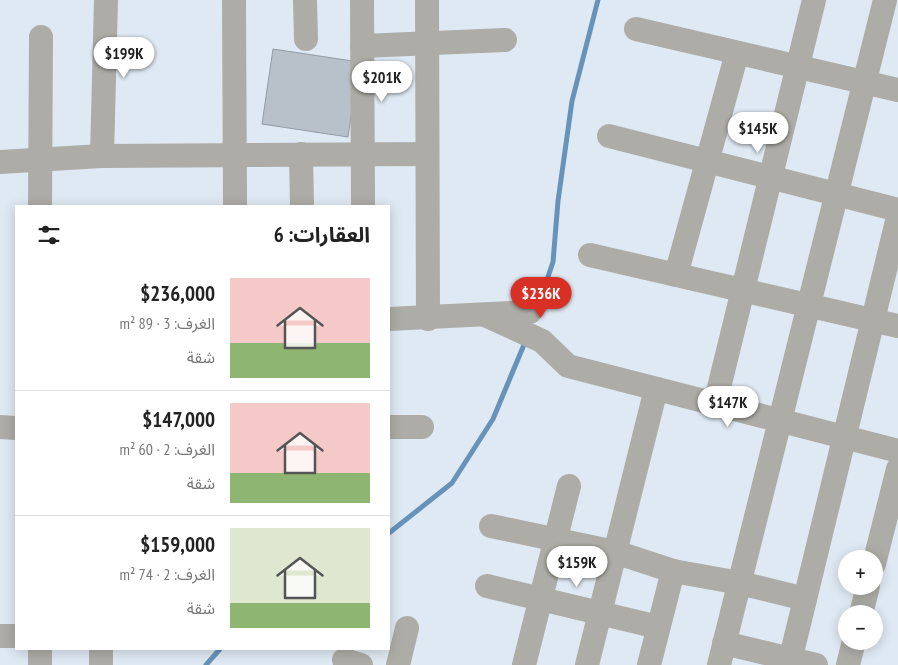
<!DOCTYPE html>
<html lang="ar">
<head>
<meta charset="utf-8">
<style>
	:root { --surface:#fff; --page:#f2f2f2; --text:#222; --muted:#767676; --line:#e0e0e0; --accent:#d93025 }
	body { margin:0; font-family:"PT Sans Narrow","Noto Sans Arabic",sans-serif; background:var(--page); color:var(--text); direction:rtl; height:100vh; display:flex; flex-direction:column; font-size:19px; white-space:nowrap }
	* { box-sizing:border-box; margin:0 }
	p { font-size:16px; color:var(--muted) }
	.icon { flex:none; width:28px; height:28px; fill:none; stroke:currentColor; stroke-width:2; stroke-linecap:round; stroke-linejoin:round }
	.map { position:relative; flex:1; overflow:hidden; direction:ltr }
	.details { position:absolute; left:15px; top:205px; width:375px; height:445px; display:flex; flex-direction:column; background:var(--surface); border-radius:0px; box-shadow:0 2px 12px #0003; direction:rtl }
	.details>* { flex:none }
	.tools { position:absolute; left:838px; top:550px; display:grid; gap:10px }
	.tools a { display:grid; place-items:center; width:45px; height:45px; border-radius:50%; background:var(--surface); box-shadow:0 2px 12px #0003; font-size:25px }
	.price { position:absolute; translate:-50% -42px; padding:0 11px; border-radius:18px; background:#fff; color:#222; font-size:16px; line-height:32px; filter:drop-shadow(0 1px 2px #0008) }
	.price::after { content:''; position:absolute; left:50%; top:30px; width:15px; height:11px; margin-left:-8px; background:inherit; clip-path:polygon(0 0,100% 0,50% 100%) }
	.price.current { background:var(--accent); color:#fff }
	ul { padding:0; list-style:none }
	li { display:flex; align-items:center; gap:15px; height:125px; padding:0 20px }
	li+li { border-top:1px solid var(--line) }
	li span { display:grid; place-items:center; flex:none; width:140px; height:100px; border-radius:0px; color:#555 }
	li>.icon { margin-inline-start:auto }
	span .icon { width:60px; height:60px; fill:#fffc; stroke-width:1 }
	li b { font-size:21px }
	h2 { display:flex; justify-content:space-between; align-items:center; height:60px; padding:0 20px; font-size:21px }
	.map>svg:first-child { display:block }
	.lines { fill:none; stroke-linecap:round; stroke-linejoin:round }
	.stream { stroke:#6793bb; stroke-width:5 }
	.building { fill:#b8c1ca; stroke:#929ba4 }
	.minor { stroke:#adaca6; stroke-width:24 }
</style>
</head>
<body>
<div class="map">
<svg width="898" height="665" viewBox="0 0 898 665">
	<rect width="100%" height="100%" fill="#dfe9f3"/>
	<g class="lines">
		<g class="stream">
			<polyline points="537,309 553,262 558,201 572,101 598,0"/>
			<polyline points="389,533 452,483 493,419 526,340"/>
			<polyline points="206,665 220,649"/>
		</g>
	</g>
	<polygon class="building" points="273,49 359,62 348,137 262,124"/>
	<g class="lines">
		<g class="minor">
			<polyline points="234,0 235,206"/>
			<polyline points="305,0 306,39"/>
			<polyline points="362,0 363,206"/>
			<polyline points="427,0 428,319"/>
			<polyline points="636,29 898,90"/>
			<polyline points="362,46 505,40"/>
			<polyline points="609,136 898,210"/>
			<polyline points="301,154 302,206"/>
			<polyline points="102,156 106,0"/>
			<polyline points="0,162 102,156 427,154"/>
			<polyline points="40,206 41,37"/>
			<polyline points="590,255 898,326"/>
			<polyline points="676,275 737,53"/>
			<polyline points="485,315 542,341 568,366 898,451"/>
			<polyline points="389,319 530,312"/>
			<polyline points="715,404 814,0"/>
			<polyline points="0,427 16,428"/>
			<polyline points="389,427 422,427"/>
			<polyline points="491,526 615,552 673,571 740,583 805,599"/>
			<polyline points="874,564 898,469"/>
			<polyline points="487,586 658,627"/>
			<polyline points="861,614 868,586"/>
			<polyline points="0,636 16,636"/>
			<polyline points="724,643 816,665"/>
			<polyline points="101,649 101,665"/>
			<polyline points="344,660 361,665"/>
			<polyline points="40,665 40,649"/>
			<polyline points="398,665 407,628"/>
			<polyline points="524,665 569,486"/>
			<polyline points="587,665 656,389"/>
			<polyline points="649,665 673,571"/>
			<polyline points="719,665 885,0"/>
			<polyline points="789,665 898,217"/>
			<polyline points="848,665 854,641"/>
		</g>
	</g>
</svg>
<div class="tools">
<a>+</a>
<a>−</a>
</div>
<b class="price" style="left:124px;top:79px">$199K</b>
<b class="price" style="left:382px;top:103px">$201K</b>
<b class="price" style="left:758px;top:154px">$145K</b>
<b class="price current" style="left:541px;top:319px">$236K</b>
<b class="price" style="left:728px;top:428px">$147K</b>
<b class="price" style="left:577px;top:588px">$159K</b>
<section class="details">
<h2>العقارات: 6<svg class="icon" aria-label="filters" viewBox="0 0 24 24"><path d="M4 7h16M4 17h16"/><circle cx="9" cy="7" r="2"/><circle cx="15" cy="17" r="2"/></svg></h2>
<ul>
<li><span style="background:linear-gradient(#f6c9c9 65%,#8fb573 0)"><svg class="icon" aria-label="home" viewBox="0 0 24 24"><path d="M3 11l9-7 9 7M6 9v11h12V9"/></svg></span><div><b>$236,000</b><p>الغرف: 3 · 89 m²</p><p>شقة</p></div></li>
<li><span style="background:linear-gradient(#f6c9c9 70%,#8fb573 0)"><svg class="icon" aria-label="home" viewBox="0 0 24 24"><path d="M3 11l9-7 9 7M6 9v11h12V9"/></svg></span><div><b>$147,000</b><p>الغرف: 2 · 60 m²</p><p>شقة</p></div></li>
<li><span style="background:linear-gradient(#dfe7d0 75%,#8fb573 0)"><svg class="icon" aria-label="home" viewBox="0 0 24 24"><path d="M3 11l9-7 9 7M6 9v11h12V9"/></svg></span><div><b>$159,000</b><p>الغرف: 2 · 74 m²</p><p>شقة</p></div></li>
</ul>
</section>
</div>
</body>
</html>
